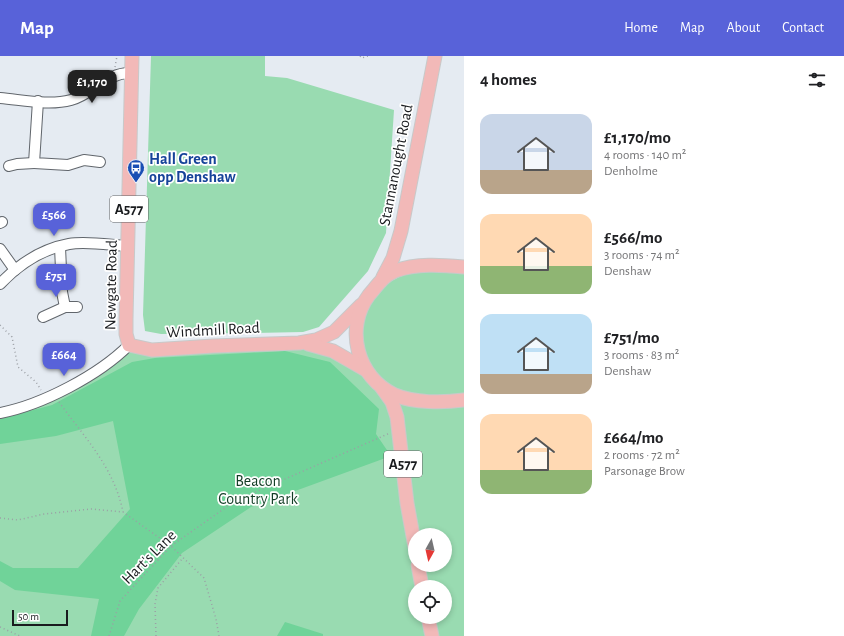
<!DOCTYPE html>
<html lang="en">
<head>
<meta charset="utf-8">
<style>
	:root { --surface:#fff; --page:#f6f6f6; --text:#202124; --muted:#757577; --accent:#5862d9 }
	body { margin:0; font-family:"Alegreya Sans",sans-serif; background:var(--page); color:var(--text); height:100vh; display:flex; flex-direction:column; font-size:15px; white-space:nowrap }
	* { box-sizing:border-box; margin:0 }
	p { font-size:13px; color:var(--muted) }
	.icon { flex:none; width:22px; height:22px; fill:none; stroke:currentColor; stroke-width:2; stroke-linecap:round; stroke-linejoin:round }
	.map { position:relative; flex:1; overflow:hidden }
	.sheet { display:flex; flex-direction:column; background:var(--surface); width:380px }
	.sheet>* { flex:none }
	.needle { width:26px; rotate:188deg }
	.tools { position:absolute; left:408px; top:472px; display:grid; gap:8px }
	.tools a { display:grid; place-items:center; width:44px; height:44px; border-radius:50%; background:var(--surface); box-shadow:0 2px 6px #0003; font-size:20px }
	.scale { position:absolute; left:12px; bottom:10px; width:56px; box-sizing:border-box; padding-left:4px; border:2px solid #1a1c1f; border-top:0; font-size:11px; line-height:14px; white-space:nowrap; color:#1a1c1f; -webkit-text-stroke:3px #fff; paint-order:stroke }
	.price { position:absolute; translate:-50% -34px; padding:0 9px; border-radius:8px; background:var(--accent); color:#fff; font-size:13px; line-height:26px; filter:drop-shadow(0 1px 2px #0008) }
	.price::after { content:''; position:absolute; left:50%; top:24px; width:12px; height:9px; margin-left:-6px; background:inherit; clip-path:polygon(0 0,100% 0,50% 100%) }
	.price.selected { background:#222; color:#fff }
	ul { padding:0; list-style:none }
	li { display:flex; align-items:center; gap:12px; height:100px; padding:0 16px }
	li span { display:grid; place-items:center; flex:none; width:112px; height:80px; border-radius:12px; color:#555 }
	li>.icon { margin-inline-start:auto }
	span .icon { width:48px; height:48px; fill:#fffc; stroke-width:1 }
	li b { font-size:17px }
	h2 { display:flex; justify-content:space-between; align-items:center; height:48px; padding:0 16px; font-size:17px }
	header { display:flex; align-items:center; gap:24px; box-sizing:border-box; height:56px; padding:0 20px; background:var(--accent); color:#fff }
	header strong { font-size:19px }
	nav { display:flex; gap:22px; margin-inline-start:auto; font-size:14px }
	main { display:flex; flex:1; min-height:0 }
	.map>svg:first-child { display:block }
	.green { fill:#99dbb1 }
	.forest { fill:#70d399 }
	.lines { fill:none; stroke-linecap:round; stroke-linejoin:round }
	.minor-casing { stroke:#61666c; stroke-width:12 }
	.major-casing { stroke:#c8c9c9; stroke-width:15 }
	.path { stroke:#9b9fa5; stroke-width:1.5; stroke-dasharray:1 3; stroke-linecap:butt }
	.minor { stroke:#fff; stroke-width:10 }
	.major { stroke:#f2b9b8; stroke-width:13 }
	.labels { text-anchor:middle; dominant-baseline:central; stroke-width:3.5; stroke-linejoin:round; paint-order:stroke }
	.shield { fill:#fff; stroke:#5f6062; stroke-width:1 }
	.shield-label { font-size:15px; font-weight:bold; fill:#1a1c1f }
	.transit-label { font-size:16px; font-weight:bold; fill:#164399; stroke:#fff; text-anchor:start }
	.street-label { font-size:16px; fill:#1a1c1f; stroke:#fff }
	.park-label { font-size:16px; fill:#133d26; stroke:#fff }
</style>
</head>
<body>
<header>
<strong>Map</strong>
<nav><a>Home</a><a>Map</a><a>About</a><a>Contact</a></nav>
</header>
<main>
<div class="map">
<svg width="464" height="580" viewBox="0 0 464 580">
	<rect width="100%" height="100%" fill="#e5ebf2"/>
	<g class="green">
		<polygon points="151,0 265,0 265,20 287,22 394,54 386,177 368,215 319,271 303,276 250,277 161,278 145,275 143,259"/>
		<path d="M454 215 464 216V338C441 341 409 342 389 329 350 303 356 240 399 221 416 214 436 216 454 215Z"/>
		<polygon points="299,287 367,315 392,346 415,491 415,509 422,531 415,531 415,561 428,561 432,580 0,580 0,357 58,336 129,289"/>
		<polygon points="397,345 464,348 464,580 436,580 432,561 445,561 445,531 425,531 422,509 445,509 445,479 416,479"/>
	</g>
	<g class="forest">
		<polygon points="285,295 330,306 379,353 376,378 391,400 251,451 182,497 139,553 124,580 91,580 99,543 15,534 0,525 0,505 13,512 78,512 130,453 113,365 56,380 0,388 0,363 52,349 132,306 155,302"/>
		<polygon points="285,566 323,578 323,580 277,580"/>
	</g>
	<g class="lines">
		<g class="minor-casing">
			<g id="minor">
				<path d="M0 42C23 44 49 50 71 44 93 38 107 16 131 17"/>
				<polyline points="38,45 34,107 68,109 84,104 100,106"/>
				<polyline points="9,110 17,108 34,107"/>
				<polyline points="0,167 2,166"/>
				<polyline points="60,191 62,236 65,251"/>
				<polyline points="0,193 15,214"/>
				<path d="M0 228C19 208 42 193 69 188 86 185 110 189 128 190"/>
				<polyline points="43,261 65,251 77,251"/>
				<path d="M0 357C42 349 99 319 129 289"/>
			</g>
		</g>
		<g class="major-casing">
			<g id="major">
				<polyline points="132,0 126,263 126,278 129,289 152,294 213,290 299,287 316,284 334,276 361,249"/>
				<path d="M464 211C442 209 416 207 395 215 383 220 377 230 369 239 344 272 357 322 395 339 414 347 443 347 464 344"/>
				<polyline points="383,221 393,202 401,175 435,0"/>
				<polyline points="308,288 333,295 366,314"/>
				<polyline points="382,332 392,346 397,361 407,447 415,491"/>
				<polyline points="418,509 422,531"/>
				<polyline points="428,561 432,580"/>
			</g>
		</g>
		<g class="path">
			<polyline points="360,0 362,2 368,0"/>
			<polyline points="115,11 117,0"/>
			<polyline points="0,269 12,281 18,311 36,326 41,334"/>
			<path d="M59 346C84 381 114 411 123 456"/>
			<polyline points="0,462 18,464 44,458 91,453 123,456 171,490 204,522 216,563 219,580"/>
			<polyline points="0,571 20,580"/>
			<polyline points="109,580 120,545 171,490 235,445 390,377"/>
			<polyline points="156,580 155,548 158,532 182,503"/>
		</g>
		<use href="#minor" class="minor"/>
		<use href="#major" class="major"/>
	</g>
	<defs>
		<g id="bus-pin" transform="scale(0.9)"><path d="M0 17L-7.5 6A9.5 9.5 0 1 1 7.5 6Z" fill="#1a4fb4" stroke="#fff"/><path d="M-5-6H5V4H4V6H2V4H-2V6H-4V4H-5ZM-3.5-4V0h7V-4ZM-3.5 1.2v1.5H-2V1.2ZM2 1.2v1.5H3.5V1.2Z" fill="#fff"/></g>
	</defs>
	<g fill-rule="evenodd">
		<use href="#bus-pin" x="136" y="112"/>
	</g>
	<g class="labels">
		<g class="shield">
			<rect x="110" y="140" width="38" height="26" rx="3"/>
			<rect x="384" y="395" width="38" height="26" rx="3"/>
		</g>
		<g class="shield-label">
			<text x="129" y="153">A577</text>
			<text x="403" y="408">A577</text>
		</g>
		<g class="transit-label">
			<text x="149" y="103">Hall Green<tspan x="149" dy="18">opp Denshaw</tspan></text>
		</g>
		<g class="street-label">
			<text transform="translate(396 109) rotate(-79)">Stannanought Road</text>
			<text transform="translate(111 229) rotate(-89)">Newgate Road</text>
			<text transform="translate(213 274) rotate(-3)">Windmill Road</text>
			<text transform="translate(149 501) rotate(-45)">Hart's Lane</text>
		</g>
		<g class="park-label">
			<text x="258" y="425">Beacon<tspan x="258" dy="18">Country Park</tspan></text>
		</g>
	</g>
</svg>
<div class="tools">
<a><svg class="needle" viewBox="-14 -14 28 28"><path d="M0-13l5 13h-10z" fill="#e53935"/><path d="M0 13l5-13h-10z" fill="#757577"/></svg></a>
<a><svg class="icon" aria-label="locate" viewBox="0 0 24 24"><circle cx="12" cy="12" r="6"/><path d="M12 2v4M12 18v4M2 12h4M18 12h4"/></svg></a>
</div>
<div class="scale">50 m</div>
<b class="price selected" style="left:92px;top:48px">£1,170</b>
<b class="price" style="left:54px;top:181px">£566</b>
<b class="price" style="left:56px;top:242px">£751</b>
<b class="price" style="left:64px;top:321px">£664</b>
</div>
<section class="sheet">
<h2>4 homes<svg class="icon" aria-label="filters" viewBox="0 0 24 24"><path d="M4 7h16M4 17h16"/><circle cx="9" cy="7" r="2"/><circle cx="15" cy="17" r="2"/></svg></h2>
<ul>
<li><span style="background:linear-gradient(#c9d6e8 70%,#b9a48a 0)"><svg class="icon" aria-label="home" viewBox="0 0 24 24"><path d="M3 11l9-7 9 7M6 9v11h12V9"/></svg></span><div><b>£1,170/mo</b><p>4 rooms · 140 m²</p><p>Denholme</p></div></li>
<li><span style="background:linear-gradient(#ffd9b3 65%,#8fb573 0)"><svg class="icon" aria-label="home" viewBox="0 0 24 24"><path d="M3 11l9-7 9 7M6 9v11h12V9"/></svg></span><div><b>£566/mo</b><p>3 rooms · 74 m²</p><p>Denshaw</p></div></li>
<li><span style="background:linear-gradient(#bfe0f5 75%,#b9a48a 0)"><svg class="icon" aria-label="home" viewBox="0 0 24 24"><path d="M3 11l9-7 9 7M6 9v11h12V9"/></svg></span><div><b>£751/mo</b><p>3 rooms · 83 m²</p><p>Denshaw</p></div></li>
<li><span style="background:linear-gradient(#ffd9b3 70%,#8fb573 0)"><svg class="icon" aria-label="home" viewBox="0 0 24 24"><path d="M3 11l9-7 9 7M6 9v11h12V9"/></svg></span><div><b>£664/mo</b><p>2 rooms · 72 m²</p><p>Parsonage Brow</p></div></li>
</ul>
</section>
</main>
</body>
</html>
